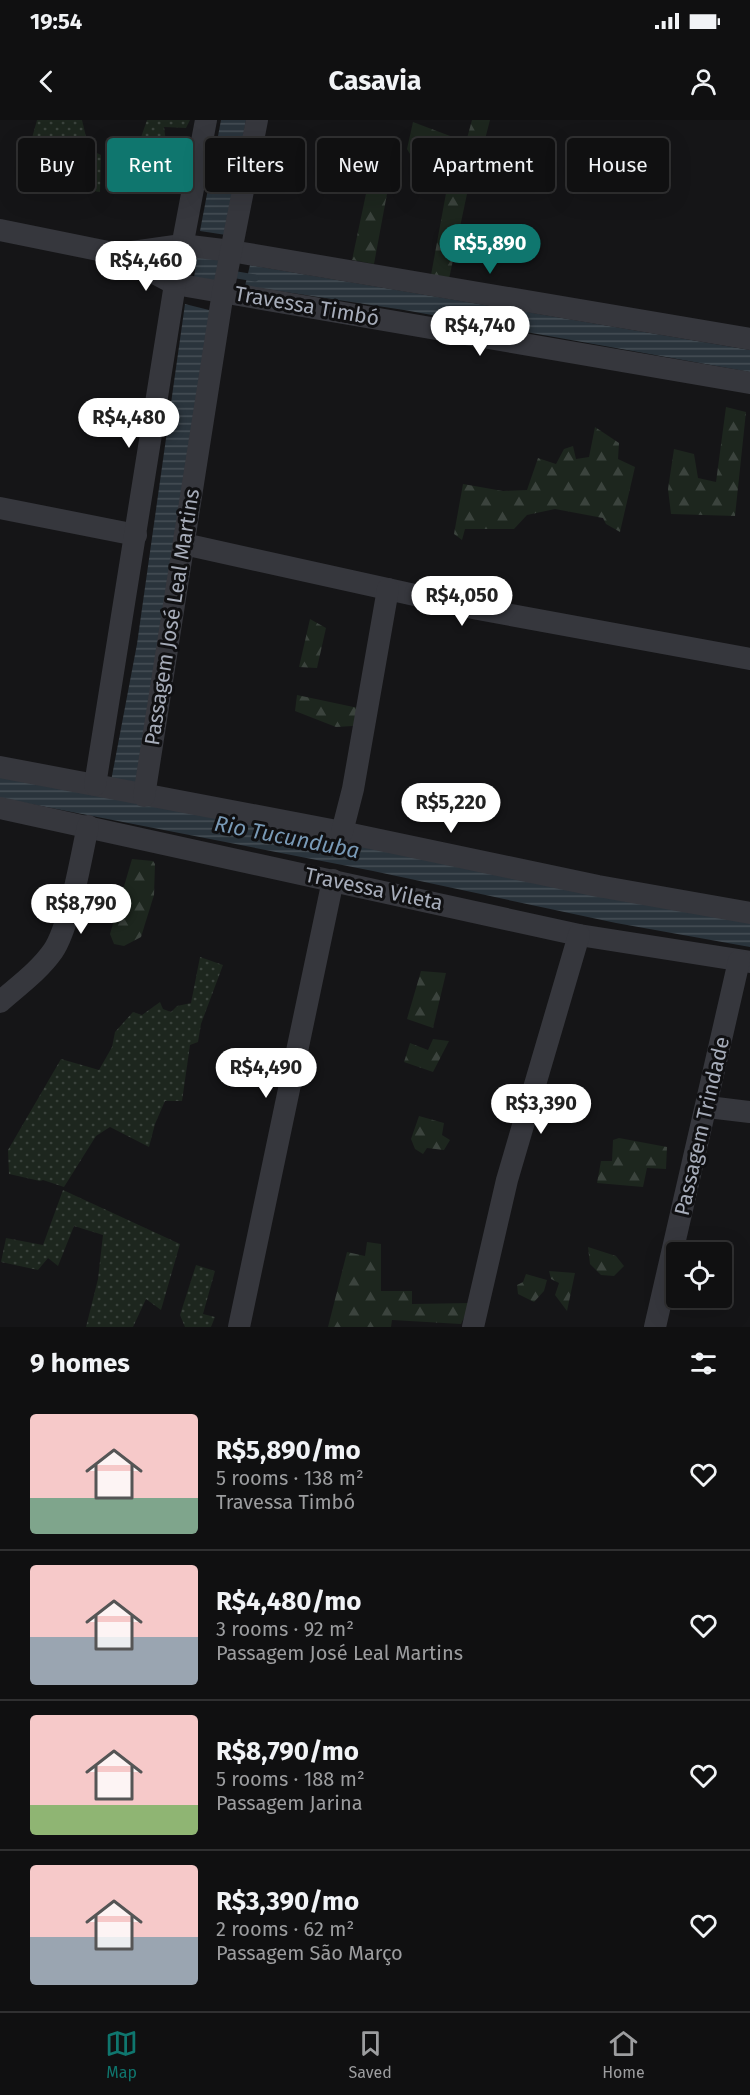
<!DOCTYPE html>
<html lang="en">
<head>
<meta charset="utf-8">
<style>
	:root { --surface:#101011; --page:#19191a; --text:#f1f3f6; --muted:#9c9d9f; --line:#303031; --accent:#0f766e }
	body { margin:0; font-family:"Fira Sans",sans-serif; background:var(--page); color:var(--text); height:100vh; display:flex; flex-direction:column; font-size:22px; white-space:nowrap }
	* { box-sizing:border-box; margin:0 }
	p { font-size:20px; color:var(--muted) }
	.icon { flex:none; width:33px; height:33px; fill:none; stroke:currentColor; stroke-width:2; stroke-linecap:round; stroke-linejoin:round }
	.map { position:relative; height:1207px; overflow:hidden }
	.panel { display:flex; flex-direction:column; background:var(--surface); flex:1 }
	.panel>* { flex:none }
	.top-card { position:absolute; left:18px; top:18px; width:714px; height:54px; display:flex; gap:12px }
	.tools { position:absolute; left:666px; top:1122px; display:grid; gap:12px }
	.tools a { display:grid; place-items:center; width:66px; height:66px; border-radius:6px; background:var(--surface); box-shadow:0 6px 24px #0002,0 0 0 2px var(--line); font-size:30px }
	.price { position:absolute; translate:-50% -51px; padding:0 14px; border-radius:21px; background:#fff; color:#222; font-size:20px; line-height:39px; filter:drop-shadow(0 2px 3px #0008) }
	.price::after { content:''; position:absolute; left:50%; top:36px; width:18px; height:14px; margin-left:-9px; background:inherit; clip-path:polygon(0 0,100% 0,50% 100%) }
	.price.active { background:var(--accent); color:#fff }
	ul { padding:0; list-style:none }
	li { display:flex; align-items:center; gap:18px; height:150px; padding:0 30px }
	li+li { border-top:2px solid var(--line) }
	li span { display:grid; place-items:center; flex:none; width:168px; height:120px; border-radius:6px; color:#555 }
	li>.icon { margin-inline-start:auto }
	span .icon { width:72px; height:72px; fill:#fffc; stroke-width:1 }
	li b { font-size:26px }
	h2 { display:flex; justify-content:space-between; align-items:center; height:72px; padding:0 30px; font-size:26px }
	.tag { padding:0 21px; border-radius:6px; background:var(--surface); box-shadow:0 6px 24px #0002,0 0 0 2px var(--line); font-size:21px; line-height:54px }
	.tag.active { background:var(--accent); color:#fff }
	.status { display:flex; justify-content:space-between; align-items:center; height:42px; padding:0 30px; background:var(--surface); direction:ltr }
	.status svg { height:16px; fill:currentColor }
	header { display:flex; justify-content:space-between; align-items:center; height:78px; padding:0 30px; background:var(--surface); font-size:27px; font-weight:700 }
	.tabs { display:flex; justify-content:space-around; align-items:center; height:84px; border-top:2px solid var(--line); background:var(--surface); font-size:16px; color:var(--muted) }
	.tabs a { display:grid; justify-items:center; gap:3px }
	.tabs .active { color:var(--accent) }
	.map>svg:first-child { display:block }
	.grass { fill:url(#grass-dots) }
	.forest { fill:url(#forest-firs) }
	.water { fill:url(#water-rules) }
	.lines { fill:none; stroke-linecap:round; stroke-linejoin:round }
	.stream { stroke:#2a343c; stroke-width:7 }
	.minor { stroke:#36373d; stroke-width:22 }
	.labels { text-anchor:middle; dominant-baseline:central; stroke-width:6; stroke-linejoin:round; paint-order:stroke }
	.street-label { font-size:21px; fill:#a6acb9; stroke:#101012 }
	.water-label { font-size:22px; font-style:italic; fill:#799ab7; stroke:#101012 }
</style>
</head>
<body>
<div class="status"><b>19:54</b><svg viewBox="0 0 49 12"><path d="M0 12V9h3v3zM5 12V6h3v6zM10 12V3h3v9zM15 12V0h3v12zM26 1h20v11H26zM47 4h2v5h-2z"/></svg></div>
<header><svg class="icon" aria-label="back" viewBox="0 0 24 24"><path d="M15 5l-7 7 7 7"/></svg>Casavia<svg class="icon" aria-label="person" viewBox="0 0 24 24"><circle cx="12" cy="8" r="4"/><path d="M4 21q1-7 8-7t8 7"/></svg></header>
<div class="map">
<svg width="750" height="1207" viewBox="0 0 750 1207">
	<defs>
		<pattern id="grass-dots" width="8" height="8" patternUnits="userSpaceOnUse" patternTransform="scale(1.5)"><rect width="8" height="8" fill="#1d261e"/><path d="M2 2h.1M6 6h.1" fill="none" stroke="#3b433d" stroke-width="1.8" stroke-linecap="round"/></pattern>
		<pattern id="forest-firs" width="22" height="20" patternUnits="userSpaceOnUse" patternTransform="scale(1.5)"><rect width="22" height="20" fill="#1d261e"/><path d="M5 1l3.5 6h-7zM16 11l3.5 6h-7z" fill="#3b433d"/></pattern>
		<pattern id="water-rules" width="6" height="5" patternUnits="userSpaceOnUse" patternTransform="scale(1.5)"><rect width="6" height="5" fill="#2a343c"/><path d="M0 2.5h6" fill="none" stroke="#464f56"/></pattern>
	</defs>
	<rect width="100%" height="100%" fill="#151517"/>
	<g class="grass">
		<polygon points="37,0 82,0 89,29 101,35 100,72 76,69 80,30 48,27 32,18"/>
		<polygon points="147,0 190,0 186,8 164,7 167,29 151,41 138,26"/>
		<polygon points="200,837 223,845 201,904 198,922 190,925 182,981 165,981 155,1004 149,1027 110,1007 96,1016 64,1067 43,1060 40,1061 9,1054 8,1030 61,939 99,950 112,927 115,912 133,892 142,895 160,882 163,889 171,892 177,886 191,883"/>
		<polygon points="63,1070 180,1124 161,1190 146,1179 133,1207 86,1207 98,1159 103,1115 74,1106 58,1146 48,1138 38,1150 1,1142 6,1118 43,1125"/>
		<polygon points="196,1145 215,1151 203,1194 215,1197 211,1207 185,1207 180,1195"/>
	</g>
	<g class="forest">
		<path d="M472 0H490L483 27 501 34C500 52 487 51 471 55L449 159 431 155 451 46 460 37 420 22 413 39 407 29 413 2 466 22Z"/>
		<polygon points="354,26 394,36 374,144 352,140 371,50 349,40"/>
		<polygon points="726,287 746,292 735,396 671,394 668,369 674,329 694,334 698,358 716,362"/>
		<polygon points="595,307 619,323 618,339 635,347 620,412 606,404 603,398 555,389 527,395 514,409 465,409 462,420 454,414 463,364 503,371 527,370 538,338 556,344 564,329 573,326 576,339 589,337"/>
		<polygon points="310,499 326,508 317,548 299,547"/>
		<polygon points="297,575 363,589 353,606 336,607 295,591"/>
		<polygon points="132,739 153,741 155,744 154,775 141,817 124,826 114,824 110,814"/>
		<polygon points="421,851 446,853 433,908 407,899"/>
		<polygon points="433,919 449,921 433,952 404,942 410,923 428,930"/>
		<polygon points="419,996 444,1003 442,1015 450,1020 444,1030 427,1028 423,1034 415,1029 411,1019"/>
		<polygon points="619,1018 667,1027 666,1049 647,1048 643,1067 597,1063 601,1041 612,1041 613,1020"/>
		<polygon points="367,1122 381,1124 381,1171 412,1171 412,1184 471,1183 461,1204 392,1200 391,1207 328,1207 347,1132 365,1136"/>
		<polygon points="588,1127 616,1136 624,1146 614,1156 601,1155 590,1144"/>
		<polygon points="549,1151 575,1153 567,1191 555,1175 559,1163 551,1159"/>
		<polygon points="526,1154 547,1160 544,1171 534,1182 518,1174 517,1165 523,1162"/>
	</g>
	<g class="water">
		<polygon points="221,0 246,0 226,115 200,111"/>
		<polygon points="197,136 223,139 218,169 193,165"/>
		<polygon points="250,145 750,230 750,252 404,190 245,166"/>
		<polygon points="185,184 213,191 137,665 111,661 137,524"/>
		<polygon points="0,655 750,802 750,827 616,803 373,751 0,678"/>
	</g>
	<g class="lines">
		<polyline class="stream" points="231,154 255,158"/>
		<g class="minor">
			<polyline points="0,110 118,134 175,164 750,263"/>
			<polyline points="118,134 182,125 231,131 750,219"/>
			<polyline points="0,388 136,415"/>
			<polyline points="184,424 478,489 750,539"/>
			<polyline points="0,647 342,712 598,766 750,793"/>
			<polyline points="95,665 175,164 206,0"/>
			<polyline points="144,676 223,172 257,0"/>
			<polyline points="0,688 579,815 750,842"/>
			<polyline points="342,712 353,669 388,469"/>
			<path d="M0 882C18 866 39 851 53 831 70 806 81 737 88 706"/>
			<polyline points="708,987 750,992"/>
			<polyline points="239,1207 333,760"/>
			<polyline points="473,1207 507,1060 579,815"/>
			<polyline points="655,1207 739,841"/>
		</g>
	</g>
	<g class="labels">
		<g class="street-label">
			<text transform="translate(307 186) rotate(10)">Travessa Timbó</text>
			<text transform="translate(172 497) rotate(-81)">Passagem José Leal Martins</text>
			<text transform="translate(374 769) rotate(12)">Travessa Vileta</text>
			<text transform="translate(702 1006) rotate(-77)">Passagem Trindade</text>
		</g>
		<g class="water-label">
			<text transform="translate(287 717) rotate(11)">Rio Tucunduba</text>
		</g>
	</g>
</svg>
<div class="tools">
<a><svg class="icon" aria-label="locate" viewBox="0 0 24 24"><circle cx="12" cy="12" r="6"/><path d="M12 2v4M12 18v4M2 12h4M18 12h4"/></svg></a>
</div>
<b class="price active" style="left:490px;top:155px">R$5,890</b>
<b class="price" style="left:146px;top:172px">R$4,460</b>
<b class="price" style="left:480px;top:237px">R$4,740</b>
<b class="price" style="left:129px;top:329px">R$4,480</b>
<b class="price" style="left:462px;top:507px">R$4,050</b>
<b class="price" style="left:451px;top:714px">R$5,220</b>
<b class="price" style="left:81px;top:815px">R$8,790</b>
<b class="price" style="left:266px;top:979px">R$4,490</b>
<b class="price" style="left:541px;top:1015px">R$3,390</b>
<div class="top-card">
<a class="tag">Buy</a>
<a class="tag active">Rent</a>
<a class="tag">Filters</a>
<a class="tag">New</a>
<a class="tag">Apartment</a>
<a class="tag">House</a>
</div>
</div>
<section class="panel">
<h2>9 homes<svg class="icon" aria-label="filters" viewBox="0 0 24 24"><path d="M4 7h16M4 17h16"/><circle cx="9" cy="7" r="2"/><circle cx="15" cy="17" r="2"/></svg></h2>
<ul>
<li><span style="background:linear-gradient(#f6c9c9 70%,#7fa58c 0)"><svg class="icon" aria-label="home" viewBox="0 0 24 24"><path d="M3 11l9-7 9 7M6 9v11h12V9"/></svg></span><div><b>R$5,890/mo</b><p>5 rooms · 138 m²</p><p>Travessa Timbó</p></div><svg class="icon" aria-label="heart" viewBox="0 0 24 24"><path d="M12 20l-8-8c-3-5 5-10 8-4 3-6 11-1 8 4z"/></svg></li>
<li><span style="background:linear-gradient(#f6c9c9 60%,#9aa5b1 0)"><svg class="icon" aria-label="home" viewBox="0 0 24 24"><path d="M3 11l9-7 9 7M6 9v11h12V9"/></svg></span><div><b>R$4,480/mo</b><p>3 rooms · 92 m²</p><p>Passagem José Leal Martins</p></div><svg class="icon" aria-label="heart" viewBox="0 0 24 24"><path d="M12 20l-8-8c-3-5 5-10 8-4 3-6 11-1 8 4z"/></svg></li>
<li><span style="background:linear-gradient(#f6c9c9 75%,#8fb573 0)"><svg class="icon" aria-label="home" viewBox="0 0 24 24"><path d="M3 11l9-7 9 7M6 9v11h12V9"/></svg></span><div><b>R$8,790/mo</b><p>5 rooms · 188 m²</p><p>Passagem Jarina</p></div><svg class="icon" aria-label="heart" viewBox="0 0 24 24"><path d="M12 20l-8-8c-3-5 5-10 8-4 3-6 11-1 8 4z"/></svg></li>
<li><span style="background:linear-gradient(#f6c9c9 60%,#9aa5b1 0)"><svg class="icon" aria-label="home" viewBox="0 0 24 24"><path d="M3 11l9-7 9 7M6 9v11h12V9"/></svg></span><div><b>R$3,390/mo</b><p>2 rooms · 62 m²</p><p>Passagem São Março</p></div><svg class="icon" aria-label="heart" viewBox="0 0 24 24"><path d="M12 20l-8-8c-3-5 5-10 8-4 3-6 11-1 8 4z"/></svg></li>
</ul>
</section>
<nav class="tabs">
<a class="active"><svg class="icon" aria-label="map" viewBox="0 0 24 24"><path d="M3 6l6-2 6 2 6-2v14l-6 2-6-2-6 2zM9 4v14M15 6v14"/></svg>Map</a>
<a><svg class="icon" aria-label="saved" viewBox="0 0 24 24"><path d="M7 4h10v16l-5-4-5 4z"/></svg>Saved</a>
<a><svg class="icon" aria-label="home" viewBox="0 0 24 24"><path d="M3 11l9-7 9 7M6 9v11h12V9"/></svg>Home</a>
</nav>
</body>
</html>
